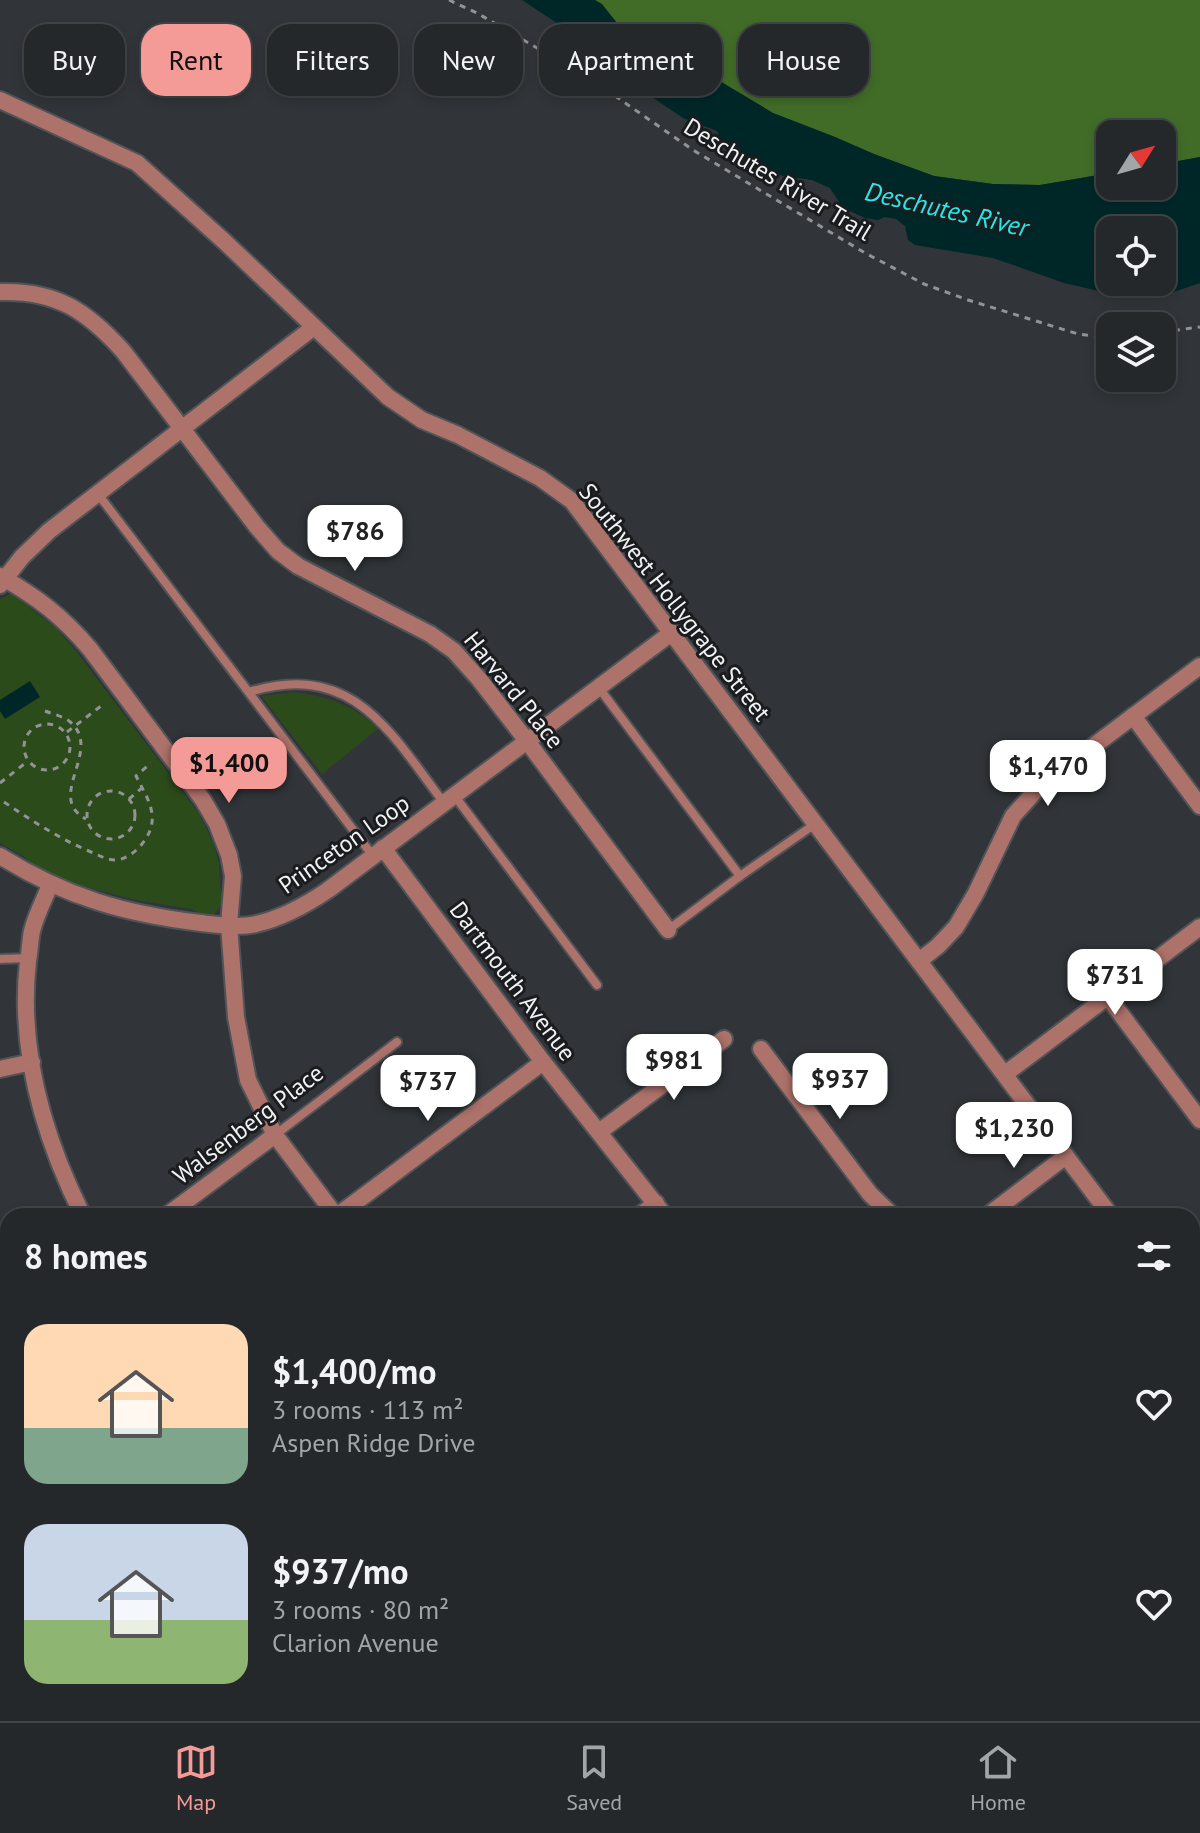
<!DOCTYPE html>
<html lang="en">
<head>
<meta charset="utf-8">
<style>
	:root { --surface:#25282b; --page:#2d3033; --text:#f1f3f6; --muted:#a3a6a9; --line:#424447; --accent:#f59b97 }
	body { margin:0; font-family:"PT Sans",sans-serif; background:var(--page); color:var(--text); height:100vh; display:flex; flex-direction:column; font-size:30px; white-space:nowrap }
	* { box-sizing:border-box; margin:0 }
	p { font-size:26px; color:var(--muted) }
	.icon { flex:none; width:44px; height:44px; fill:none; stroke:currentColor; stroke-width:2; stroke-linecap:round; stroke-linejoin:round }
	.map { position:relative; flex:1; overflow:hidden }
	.drawer { position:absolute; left:0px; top:1208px; width:1200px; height:514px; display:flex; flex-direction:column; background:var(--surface); border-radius:24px 24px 0 0; box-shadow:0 4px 12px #0003,0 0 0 2px var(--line) }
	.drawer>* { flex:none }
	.banner { position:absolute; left:24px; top:24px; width:1152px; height:72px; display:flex; gap:16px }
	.needle { width:52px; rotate:53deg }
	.tools { position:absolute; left:1096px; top:120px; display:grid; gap:16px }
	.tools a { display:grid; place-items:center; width:80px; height:80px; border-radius:16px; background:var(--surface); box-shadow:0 4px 12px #0003,0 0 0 2px var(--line); font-size:40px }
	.price { position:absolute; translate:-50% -68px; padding:0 18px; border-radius:16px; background:#fff; color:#222; font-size:26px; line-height:52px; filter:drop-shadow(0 2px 4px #0008) }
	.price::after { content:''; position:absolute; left:50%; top:48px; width:24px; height:18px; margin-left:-12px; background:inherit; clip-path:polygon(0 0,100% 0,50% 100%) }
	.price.active { background:var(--accent); color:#111 }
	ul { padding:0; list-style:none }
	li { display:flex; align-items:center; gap:24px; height:200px; padding:0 24px }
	li span { display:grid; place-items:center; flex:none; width:224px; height:160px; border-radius:24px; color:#555 }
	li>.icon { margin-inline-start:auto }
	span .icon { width:96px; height:96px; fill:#fffc; stroke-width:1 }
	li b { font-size:34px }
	h2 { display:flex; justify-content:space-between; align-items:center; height:96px; padding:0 24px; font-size:34px }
	.chip { padding:0 28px; border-radius:24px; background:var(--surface); box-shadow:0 4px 12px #0003,0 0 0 2px var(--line); font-size:28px; line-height:72px }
	.chip.active { background:var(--accent); color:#111 }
	.tab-bar { display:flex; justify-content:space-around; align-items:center; height:112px; border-top:2px solid var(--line); background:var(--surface); font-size:22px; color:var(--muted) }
	.tab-bar a { display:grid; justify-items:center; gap:4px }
	.tab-bar .active { color:var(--accent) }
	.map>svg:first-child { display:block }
	.green { fill:#2c4b1b }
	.forest { fill:#406c28 }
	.water { fill:#002728; fill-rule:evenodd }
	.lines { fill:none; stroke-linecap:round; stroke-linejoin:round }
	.service-casing { stroke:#505357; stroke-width:12 }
	.minor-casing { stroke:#505357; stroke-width:20 }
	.secondary-casing { stroke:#505357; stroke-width:20 }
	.path { stroke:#919497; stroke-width:3; stroke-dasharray:6 6; stroke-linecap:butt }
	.service { stroke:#ad726a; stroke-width:8 }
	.minor { stroke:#ad726a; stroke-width:16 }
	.secondary { stroke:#f19387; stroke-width:16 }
	.labels { text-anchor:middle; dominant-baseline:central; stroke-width:6; stroke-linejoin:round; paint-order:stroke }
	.street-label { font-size:24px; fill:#f0f3f5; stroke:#1b1c1e }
	.water-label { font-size:26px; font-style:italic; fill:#24e9ea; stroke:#1b1c1e }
</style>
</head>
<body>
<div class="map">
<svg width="1200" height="1721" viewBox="0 0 1200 1721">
	<rect width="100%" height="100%" fill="#313539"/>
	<g class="green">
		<path d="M11 594C18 595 24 599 28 606L55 627 76 651 198 812 214 844 219 865 220 887 224 896 223 903 214 914 206 916 191 909 136 900 86 887 78 888 31 865 25 857 0 843V599Z"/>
		<path d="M292 692C328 696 350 704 379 728L322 774 261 696Z"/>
	</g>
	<polygon class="forest" points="595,0 1200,0 1200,157 1162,164 1162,134 1110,134 1110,173 1040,185 993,184 934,176 874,154 835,137 773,113 661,46 625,33"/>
	<g class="water">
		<path d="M522 0H595L602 4 625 33 661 46 773 113 835 137 874 154 934 176 993 184 1040 185 1110 173V186H1162V164L1200 157V283L1159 297 1112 294 1064 283 993 258 915 245 908 240 905 226 896 219 885 217 878 220 865 218 843 208 830 188 812 180 783 176 754 162 742 160 721 141 717 131 683 118 649 95 575 35ZM1110 230H1162V282H1110Z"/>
		<polygon points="30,681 40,697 5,719 0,711 0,700"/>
	</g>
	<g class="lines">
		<g class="service-casing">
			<g id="service">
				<polyline points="98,494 373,856"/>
				<polyline points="599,688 740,876"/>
				<path d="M249 692C353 660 390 732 444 803"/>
				<polyline points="454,795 597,985"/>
				<polyline points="668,930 740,876 815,824"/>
				<polyline points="0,959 28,958"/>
				<polyline points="275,1135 397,1042"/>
			</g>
		</g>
		<g class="minor-casing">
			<g id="minor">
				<polyline points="0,100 137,163 225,242 388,397 422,420 458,435 540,478 572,501 1111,1216"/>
				<path d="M0 292C56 290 87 311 123 351L257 527 278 551 298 566 430 634 454 651 479 679 527 741 668 930"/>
				<path d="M0 576C38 598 61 615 90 649L203 800 217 824 229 855 233 876 229 925 236 1017 248 1080 275 1135 336 1216"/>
				<polyline points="0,585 22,557 49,531 314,327"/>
				<polyline points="1133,716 1200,806"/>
				<polyline points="383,848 543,1062 665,1216"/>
				<path d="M0 856C66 897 125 914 201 923 219 925 240 928 256 924 283 918 306 905 328 890L670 634"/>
				<path d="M50 885C44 900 36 915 32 931 30 940 30 951 28 961 18 1049 44 1138 83 1216"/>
				<polyline points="919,961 938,946 956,927 976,893 1013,816 1039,787 1200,666"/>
				<polyline points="1108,997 1200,1120"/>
				<polyline points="761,1049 870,1194 893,1216"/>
				<polyline points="0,1069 32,1062"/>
				<polyline points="1005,1074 1200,927"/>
				<polyline points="599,1132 724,1039"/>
				<polyline points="166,1216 275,1135"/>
				<polyline points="337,1216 543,1062"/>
				<polyline points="639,1216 656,1203"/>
				<polyline points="987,1216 1066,1156"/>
				<polyline points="1192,1324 1200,1335"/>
				<polyline points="1192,1395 1200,1389"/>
				<polyline points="1192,1592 1200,1587"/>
				<polyline points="1051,1714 1057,1721"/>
				<polyline points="0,1720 27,1721"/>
				<polyline points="422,1721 426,1714"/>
				<polyline points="636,1721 641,1714"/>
				<polyline points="1018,1721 1027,1714"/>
			</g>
		</g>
		<g class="secondary-casing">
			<g id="secondary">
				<polyline points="0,1334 8,1344"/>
				<polyline points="0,1368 8,1378"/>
				<polyline points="277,1714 282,1721"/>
			</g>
		</g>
		<g class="path">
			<polyline points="449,0 477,13 592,80 693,150 865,253 924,284 968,300 1078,334 1110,338"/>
			<polyline points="1162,332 1200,327"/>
			<path d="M45 711C53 714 62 716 69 721 105 749 44 797 86 819"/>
			<circle cx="47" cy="747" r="23"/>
			<polyline points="67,732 105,703"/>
			<polyline points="0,783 28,761"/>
			<circle cx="111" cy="815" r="24"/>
			<polyline points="129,799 143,787"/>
			<path d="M4 802C32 821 60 839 91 852 99 855 106 860 115 860 127 860 139 849 145 840 161 816 147 798 136 776L151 763"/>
		</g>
		<use href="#service" class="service"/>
		<use href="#minor" class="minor"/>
		<use href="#secondary" class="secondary"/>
	</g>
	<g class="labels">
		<g class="street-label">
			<text transform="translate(778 179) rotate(31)">Deschutes River Trail</text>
			<text transform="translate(675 602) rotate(52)">Southwest Hollygrape Street</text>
			<text transform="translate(514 690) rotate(51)">Harvard Place</text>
			<text transform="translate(344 844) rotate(-35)">Princeton Loop</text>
			<text transform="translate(513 981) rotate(53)">Dartmouth Avenue</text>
			<text transform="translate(248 1124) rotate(-37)">Walsenberg Place</text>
		</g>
		<g class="water-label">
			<text transform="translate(947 209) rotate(13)">Deschutes River</text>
		</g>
	</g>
</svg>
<div class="tools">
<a><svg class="needle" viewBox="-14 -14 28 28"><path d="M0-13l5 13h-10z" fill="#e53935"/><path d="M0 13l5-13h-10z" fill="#a3a6a9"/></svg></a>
<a><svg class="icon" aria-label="locate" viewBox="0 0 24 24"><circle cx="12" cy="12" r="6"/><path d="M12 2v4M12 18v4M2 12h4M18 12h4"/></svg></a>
<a><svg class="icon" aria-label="layers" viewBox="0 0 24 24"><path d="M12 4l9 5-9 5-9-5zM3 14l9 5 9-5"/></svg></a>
</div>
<b class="price" style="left:355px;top:573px">$786</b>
<b class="price active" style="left:229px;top:805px">$1,400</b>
<b class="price" style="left:1048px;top:808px">$1,470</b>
<b class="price" style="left:1115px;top:1017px">$731</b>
<b class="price" style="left:674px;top:1102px">$981</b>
<b class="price" style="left:840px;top:1121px">$937</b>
<b class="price" style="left:428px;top:1123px">$737</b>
<b class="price" style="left:1014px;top:1170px">$1,230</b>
<div class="banner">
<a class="chip">Buy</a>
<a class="chip active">Rent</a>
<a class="chip">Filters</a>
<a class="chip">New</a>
<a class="chip">Apartment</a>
<a class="chip">House</a>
</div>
<section class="drawer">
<h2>8 homes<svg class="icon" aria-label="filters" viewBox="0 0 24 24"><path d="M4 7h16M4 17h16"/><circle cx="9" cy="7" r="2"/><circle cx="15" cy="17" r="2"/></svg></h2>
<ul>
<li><span style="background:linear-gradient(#ffd9b3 65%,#7fa58c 0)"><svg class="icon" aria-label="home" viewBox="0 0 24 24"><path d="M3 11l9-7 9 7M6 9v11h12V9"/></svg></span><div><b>$1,400/mo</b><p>3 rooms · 113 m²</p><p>Aspen Ridge Drive</p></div><svg class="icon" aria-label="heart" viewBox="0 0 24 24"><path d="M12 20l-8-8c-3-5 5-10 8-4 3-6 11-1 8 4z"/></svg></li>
<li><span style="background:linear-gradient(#c9d6e8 60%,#8fb573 0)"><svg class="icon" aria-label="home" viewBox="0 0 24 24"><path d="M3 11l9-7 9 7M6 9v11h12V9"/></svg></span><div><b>$937/mo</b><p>3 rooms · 80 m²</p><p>Clarion Avenue</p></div><svg class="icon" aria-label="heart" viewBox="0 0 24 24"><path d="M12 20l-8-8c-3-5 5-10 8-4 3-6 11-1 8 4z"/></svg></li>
</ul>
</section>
</div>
<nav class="tab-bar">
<a class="active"><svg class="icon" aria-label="map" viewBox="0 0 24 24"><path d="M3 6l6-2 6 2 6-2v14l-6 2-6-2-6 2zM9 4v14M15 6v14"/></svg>Map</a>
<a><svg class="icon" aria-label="saved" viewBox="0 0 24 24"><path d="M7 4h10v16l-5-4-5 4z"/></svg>Saved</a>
<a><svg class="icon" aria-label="home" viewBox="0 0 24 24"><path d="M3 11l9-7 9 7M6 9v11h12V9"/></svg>Home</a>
</nav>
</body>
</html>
